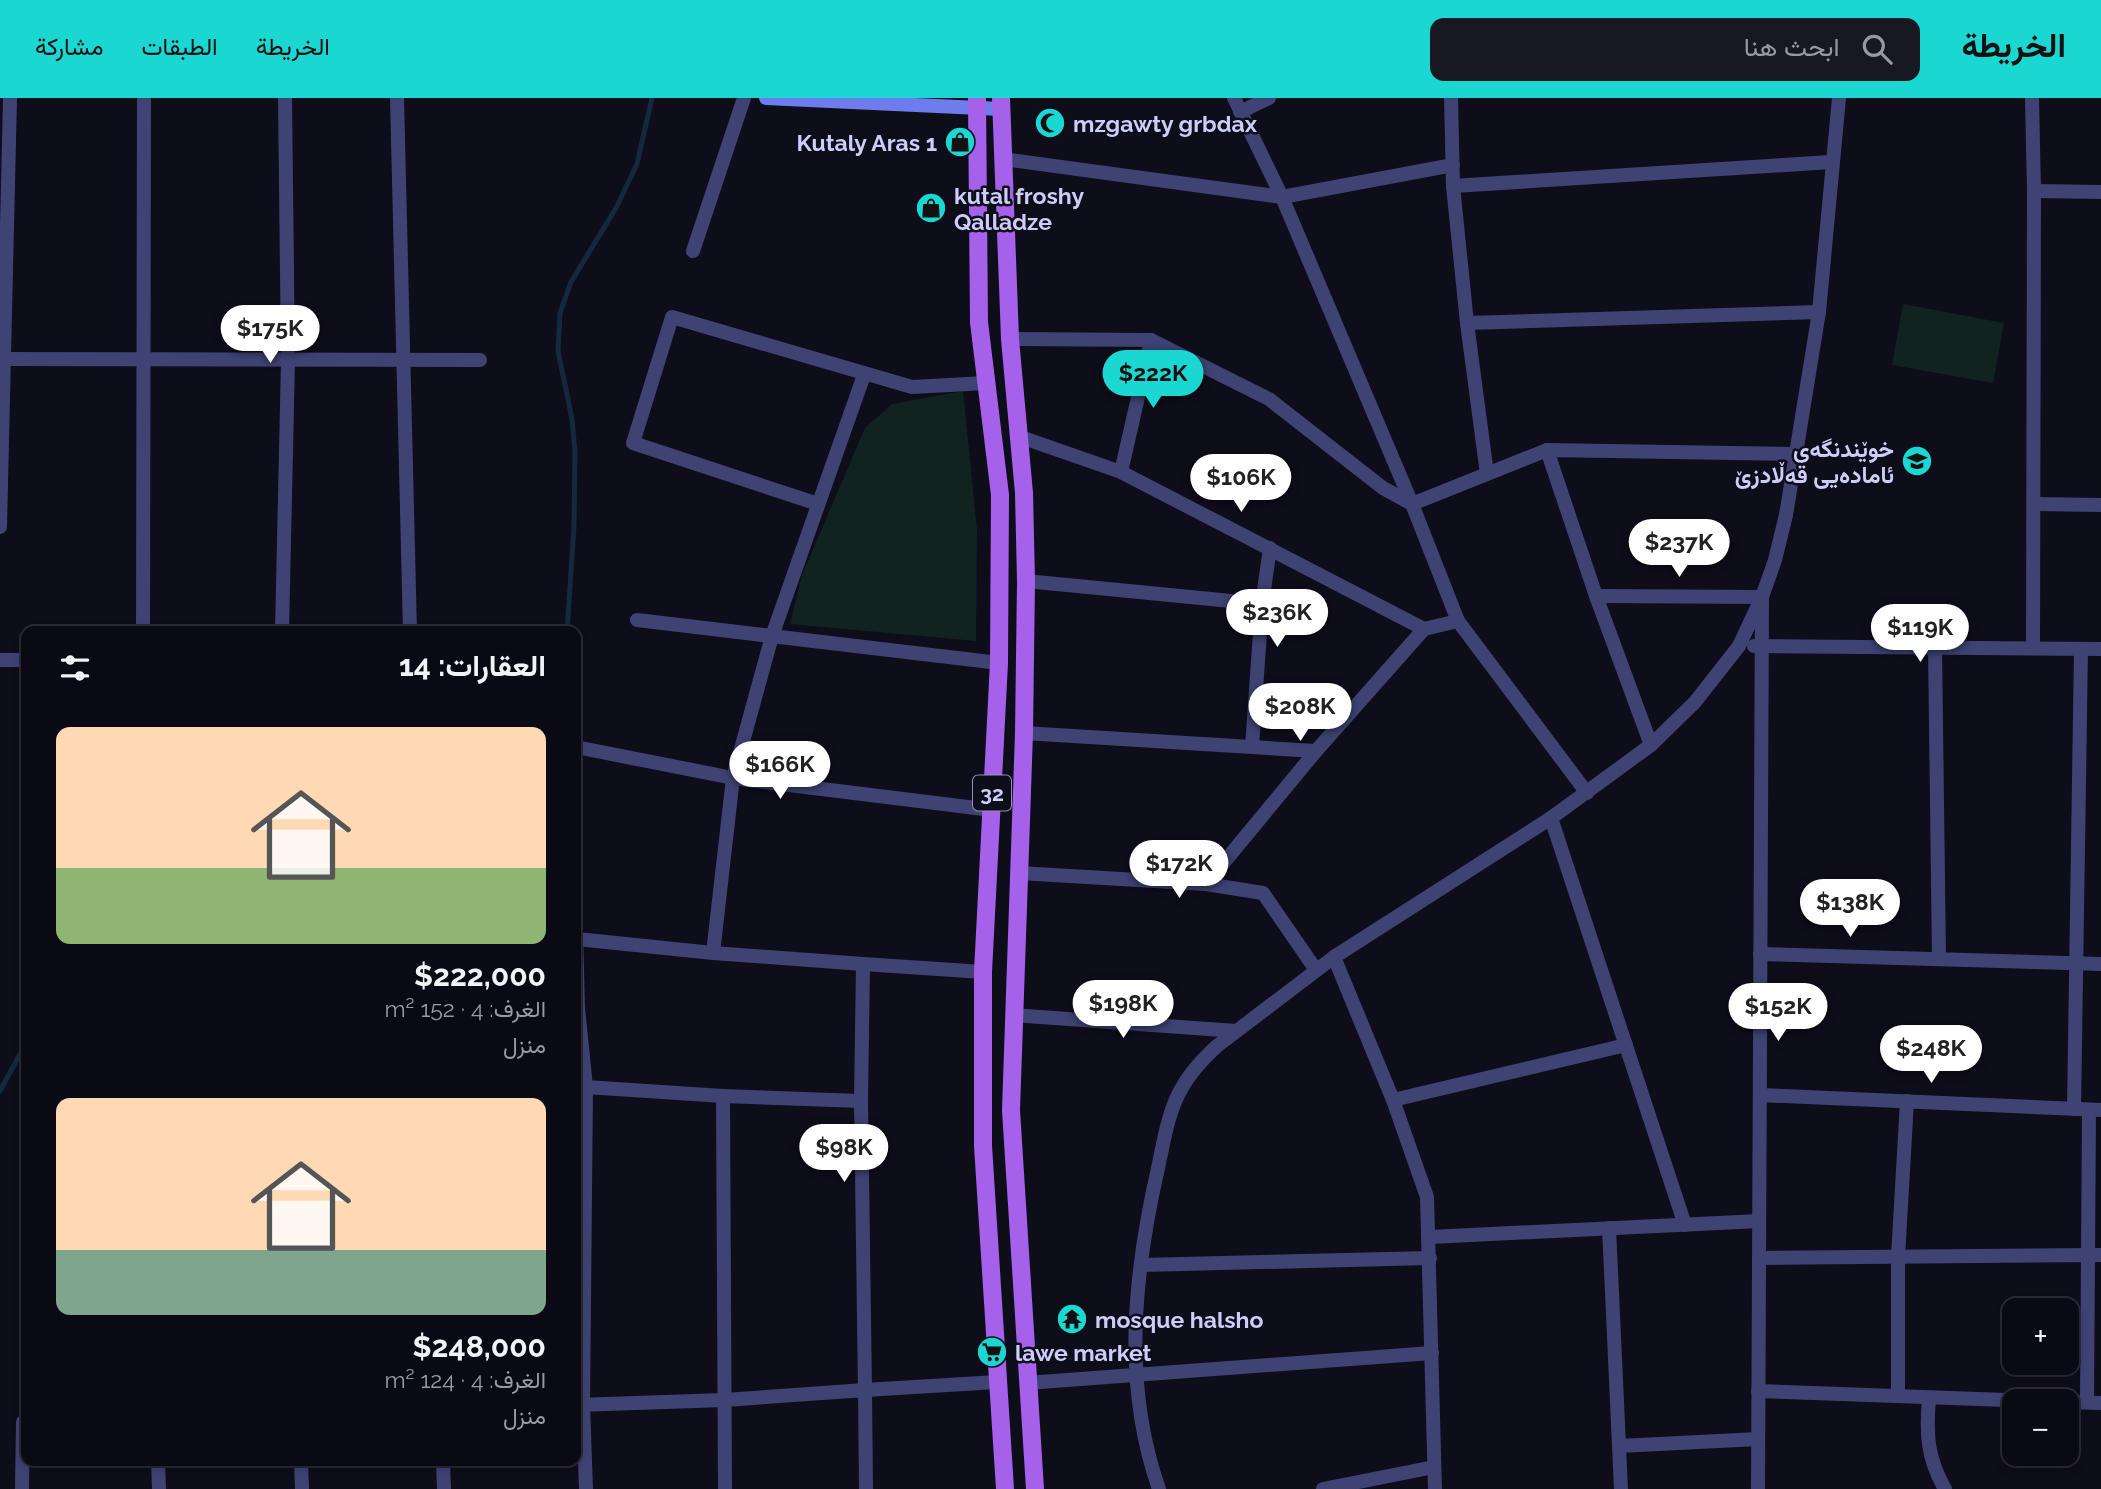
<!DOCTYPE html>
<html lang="ar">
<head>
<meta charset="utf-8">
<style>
	:root { --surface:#0a0a14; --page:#181822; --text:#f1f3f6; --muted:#999aa0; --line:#2a2b34; --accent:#1bd7d1 }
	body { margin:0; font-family:Raleway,Vazirmatn,sans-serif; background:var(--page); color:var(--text); direction:rtl; height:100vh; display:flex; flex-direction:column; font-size:26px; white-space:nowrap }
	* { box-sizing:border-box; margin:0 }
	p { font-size:23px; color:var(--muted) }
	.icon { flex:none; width:38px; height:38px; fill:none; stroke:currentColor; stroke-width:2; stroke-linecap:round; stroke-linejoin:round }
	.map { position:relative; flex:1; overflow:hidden; direction:ltr }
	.panel { position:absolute; left:21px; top:528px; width:560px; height:840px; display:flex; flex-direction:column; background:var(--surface); border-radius:14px; box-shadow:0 4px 10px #0003,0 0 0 2px var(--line); direction:rtl }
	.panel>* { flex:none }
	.buttons { position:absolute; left:2002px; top:1200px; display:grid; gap:14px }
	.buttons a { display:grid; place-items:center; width:77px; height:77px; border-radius:14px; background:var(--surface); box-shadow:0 4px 10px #0003,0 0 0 2px var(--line); font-size:35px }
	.price { position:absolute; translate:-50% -60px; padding:0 16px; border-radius:24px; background:#fff; color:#222; font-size:23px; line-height:46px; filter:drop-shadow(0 2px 4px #0008) }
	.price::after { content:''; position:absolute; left:50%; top:42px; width:21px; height:16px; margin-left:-10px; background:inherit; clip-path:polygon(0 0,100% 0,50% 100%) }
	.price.active { background:var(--accent); color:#111 }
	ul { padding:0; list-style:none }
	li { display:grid; align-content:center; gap:14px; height:371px; padding:0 35px }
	li span { display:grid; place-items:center; height:217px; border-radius:14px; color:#555 }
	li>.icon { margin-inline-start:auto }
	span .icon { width:126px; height:126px; fill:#fffc; stroke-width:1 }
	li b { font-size:30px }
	h2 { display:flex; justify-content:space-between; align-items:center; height:84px; padding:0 35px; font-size:30px }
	header { display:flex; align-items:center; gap:42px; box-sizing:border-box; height:98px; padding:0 35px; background:var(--accent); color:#111 }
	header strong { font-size:33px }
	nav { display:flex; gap:38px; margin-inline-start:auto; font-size:24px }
	.search { width:490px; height:63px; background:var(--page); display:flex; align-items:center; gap:18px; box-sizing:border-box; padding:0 24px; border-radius:14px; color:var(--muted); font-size:26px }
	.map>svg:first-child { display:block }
	.green { fill:#112320 }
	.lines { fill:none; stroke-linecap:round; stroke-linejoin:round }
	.stream { stroke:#132a3e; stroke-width:5 }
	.street { stroke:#3e4374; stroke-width:14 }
	.secondary { stroke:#6f7ced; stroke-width:14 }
	.primary { stroke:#a661eb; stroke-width:18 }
	.labels { text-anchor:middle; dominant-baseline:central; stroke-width:5; stroke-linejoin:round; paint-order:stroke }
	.shield { fill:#0e0d1a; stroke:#9493b6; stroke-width:2 }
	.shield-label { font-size:21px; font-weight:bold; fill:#cdcdf9 }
	.poi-label { font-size:23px; font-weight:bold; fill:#cdcdf9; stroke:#0e0d1a; text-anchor:start }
</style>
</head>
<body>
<header>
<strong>الخريطة</strong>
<div class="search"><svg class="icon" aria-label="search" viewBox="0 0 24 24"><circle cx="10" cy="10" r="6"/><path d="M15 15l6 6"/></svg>ابحث هنا</div>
<nav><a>الخريطة</a><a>الطبقات</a><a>مشاركة</a></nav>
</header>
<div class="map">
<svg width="2101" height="1391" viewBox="0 0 2101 1391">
	<rect width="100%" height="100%" fill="#0e0d1a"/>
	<g class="green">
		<polygon points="1903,206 2004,225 1993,285 1892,267"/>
		<polygon points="963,293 977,432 976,543 790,526 802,477 865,330 892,306"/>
	</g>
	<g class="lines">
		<g class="stream">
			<polyline points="567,534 574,428 575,354 572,321 558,253 560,215 571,184 616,110 637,66 652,0"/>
			<polyline points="0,993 26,945"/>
		</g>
		<g class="street">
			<polyline points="397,0 410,534"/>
			<polyline points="1234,0 1282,99 1412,406 1458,523 1587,695"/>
			<polyline points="1451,0 1453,88 1467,225 1487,376"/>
			<polyline points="2032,0 2034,93 2033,550"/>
			<polyline points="1240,14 1269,0"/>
			<polyline points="1003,61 1282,99 1453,67"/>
			<polyline points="1453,88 1831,64"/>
			<polyline points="2034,93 2101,94"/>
			<polyline points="693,153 744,0"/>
			<polyline points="1467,225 1819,214"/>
			<polyline points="1010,241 1151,242 1269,301 1383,390 1412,406 1547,352 1797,356"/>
			<polyline points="0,261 480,262"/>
			<polyline points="1018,338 1121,374 1424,531 1458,523"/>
			<polyline points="1547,352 1596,498 1651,647"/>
			<polyline points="1121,374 1151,242"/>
			<polyline points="818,406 633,345 672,219 912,289 986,285"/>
			<polyline points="2034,406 2101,407"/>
			<polyline points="0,429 10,0"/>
			<polyline points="1026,483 1262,506"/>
			<polyline points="1596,498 1762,499 1758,1391"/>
			<polyline points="637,522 999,565"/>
			<polyline points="143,534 144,0"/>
			<polyline points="282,534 288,262 285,0"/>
			<polyline points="1754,548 2101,551"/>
			<polyline points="1935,548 1939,861"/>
			<polyline points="0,562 26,562"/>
			<polyline points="1024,635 1316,653"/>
			<polyline points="576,649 733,680 992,712"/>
			<polyline points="1252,649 1262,506 1270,450"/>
			<polyline points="1551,720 1685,1127"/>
			<polyline points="1019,775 1206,786 1263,795 1316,872"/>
			<polyline points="1206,786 1316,653 1424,531"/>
			<polyline points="576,835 578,910 586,989 583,1307 586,1391"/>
			<polyline points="577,841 713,855 863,866"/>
			<polyline points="713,855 733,680 772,538 864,277"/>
			<polyline points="1760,856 2101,866"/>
			<polyline points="1334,859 1393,1002 1427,1099 1435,1391"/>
			<polyline points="983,874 863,866 861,1003 865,1292 997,1284"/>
			<polyline points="1013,917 1236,933"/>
			<polyline points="586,989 723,998 861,1003"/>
			<polyline points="1760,997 2101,1012"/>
			<polyline points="723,998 725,1391"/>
			<polyline points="1393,1002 1626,947"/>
			<polyline points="2074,1011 2081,551"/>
			<polyline points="1609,1130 1621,1391"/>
			<polyline points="1430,1139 1759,1123"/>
			<polyline points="1759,1160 2101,1157"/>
			<polyline points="1141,1167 1430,1160"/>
			<polyline points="1027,1285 1432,1255"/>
			<polyline points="1758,1293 2065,1304"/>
			<polyline points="1898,1298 1898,1159 1907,1003"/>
			<path d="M1929 1300C1926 1335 1927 1360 1945 1391"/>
			<polyline points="2067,1304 2101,1305"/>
			<polyline points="2087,1304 2089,1012"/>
			<polyline points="576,1307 725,1302 865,1292 866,1391"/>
			<polyline points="1619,1348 1758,1341"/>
			<polyline points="158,1363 159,1391"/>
			<polyline points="301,1363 302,1391"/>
			<polyline points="443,1363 444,1391"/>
			<polyline points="22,1391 23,1324 26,1324"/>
			<path d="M1159 1391C1122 1286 1134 1176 1158 1070 1164 1043 1168 1012 1183 988 1192 972 1204 960 1217 948L1334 859 1551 720 1651 647 1695 604 1739 548 1762 499 1775 462 1786 417 1819 214 1839 0"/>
			<polyline points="1323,1391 1434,1369"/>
		</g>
		<polyline class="secondary" points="766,0 1001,11"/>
		<g class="primary">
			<polyline points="977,0 979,224 1000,397 999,565 983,874 983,1048 1005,1391"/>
			<polyline points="1001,0 1010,241 1024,395 1026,483 1024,635 1011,1012 1035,1391"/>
		</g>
	</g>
	<defs>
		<g id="mosque-disc" transform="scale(1.575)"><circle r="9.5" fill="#1bd7d1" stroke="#0e0d1a"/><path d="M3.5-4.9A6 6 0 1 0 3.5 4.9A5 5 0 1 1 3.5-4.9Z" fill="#111"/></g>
		<g id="shop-disc" transform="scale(1.575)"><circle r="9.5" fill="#1bd7d1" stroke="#0e0d1a"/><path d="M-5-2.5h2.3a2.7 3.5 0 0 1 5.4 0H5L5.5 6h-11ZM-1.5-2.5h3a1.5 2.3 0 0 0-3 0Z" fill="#111"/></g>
		<g id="school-disc" transform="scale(1.575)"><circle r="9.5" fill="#1bd7d1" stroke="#0e0d1a"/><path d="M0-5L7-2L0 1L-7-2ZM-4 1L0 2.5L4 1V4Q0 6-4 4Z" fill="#111"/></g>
		<g id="temple-disc" transform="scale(1.575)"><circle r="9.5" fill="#1bd7d1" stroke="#0e0d1a"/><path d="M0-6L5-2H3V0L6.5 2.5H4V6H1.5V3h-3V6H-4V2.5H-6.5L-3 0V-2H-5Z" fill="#111"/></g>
		<g id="supermarket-disc" transform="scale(1.575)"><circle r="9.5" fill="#1bd7d1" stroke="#0e0d1a"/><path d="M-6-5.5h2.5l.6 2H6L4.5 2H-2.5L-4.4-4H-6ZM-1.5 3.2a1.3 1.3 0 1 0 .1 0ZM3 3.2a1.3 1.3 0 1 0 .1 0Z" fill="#111"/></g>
	</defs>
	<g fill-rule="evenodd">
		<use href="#mosque-disc" x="1050" y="25"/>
		<use href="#shop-disc" x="960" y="44"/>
		<use href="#shop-disc" x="931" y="110"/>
		<use href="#school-disc" x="1917" y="363"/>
		<use href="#temple-disc" x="1072" y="1221"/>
		<use href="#supermarket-disc" x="992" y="1254"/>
	</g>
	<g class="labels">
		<rect class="shield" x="973" y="677.5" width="38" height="35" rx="5"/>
		<g class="shield-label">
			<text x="992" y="695">32</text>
		</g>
		<g class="poi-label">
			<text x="1073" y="25">mzgawty grbdax</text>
			<text x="937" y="44" text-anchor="end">Kutaly Aras 1</text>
			<text x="954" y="97">kutal froshy<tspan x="954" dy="26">Qalladze</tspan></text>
			<text x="1894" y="350" text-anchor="end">خوێندنگەی<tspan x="1894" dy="26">ئامادەیی قەڵادزێ</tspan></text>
			<text x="1095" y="1221">mosque halsho</text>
			<text x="1015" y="1254">lawe market</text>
		</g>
	</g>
</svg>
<div class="buttons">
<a>+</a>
<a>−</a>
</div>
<b class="price" style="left:270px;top:267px">$175K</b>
<b class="price active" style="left:1153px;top:312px">$222K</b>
<b class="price" style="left:1241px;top:416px">$106K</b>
<b class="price" style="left:1679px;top:481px">$237K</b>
<b class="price" style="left:1277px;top:551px">$236K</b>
<b class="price" style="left:1920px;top:566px">$119K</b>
<b class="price" style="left:1300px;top:645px">$208K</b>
<b class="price" style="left:780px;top:703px">$166K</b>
<b class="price" style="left:1179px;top:802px">$172K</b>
<b class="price" style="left:1850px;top:841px">$138K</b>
<b class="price" style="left:1123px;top:942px">$198K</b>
<b class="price" style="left:1778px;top:945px">$152K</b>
<b class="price" style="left:1931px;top:987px">$248K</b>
<b class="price" style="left:844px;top:1086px">$98K</b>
<section class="panel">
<h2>العقارات: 14<svg class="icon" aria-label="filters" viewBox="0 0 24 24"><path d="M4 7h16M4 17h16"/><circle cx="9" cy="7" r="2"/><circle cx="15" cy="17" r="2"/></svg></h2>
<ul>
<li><span style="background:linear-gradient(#ffd9b3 65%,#8fb573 0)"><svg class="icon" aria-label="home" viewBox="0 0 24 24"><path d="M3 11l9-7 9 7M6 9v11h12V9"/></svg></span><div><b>$222,000</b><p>الغرف: 4 · 152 m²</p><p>منزل</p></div></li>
<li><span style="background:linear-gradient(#ffd9b3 70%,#7fa58c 0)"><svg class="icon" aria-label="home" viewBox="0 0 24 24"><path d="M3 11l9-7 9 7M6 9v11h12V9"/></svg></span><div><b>$248,000</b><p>الغرف: 4 · 124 m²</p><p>منزل</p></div></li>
</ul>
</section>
</div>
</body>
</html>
